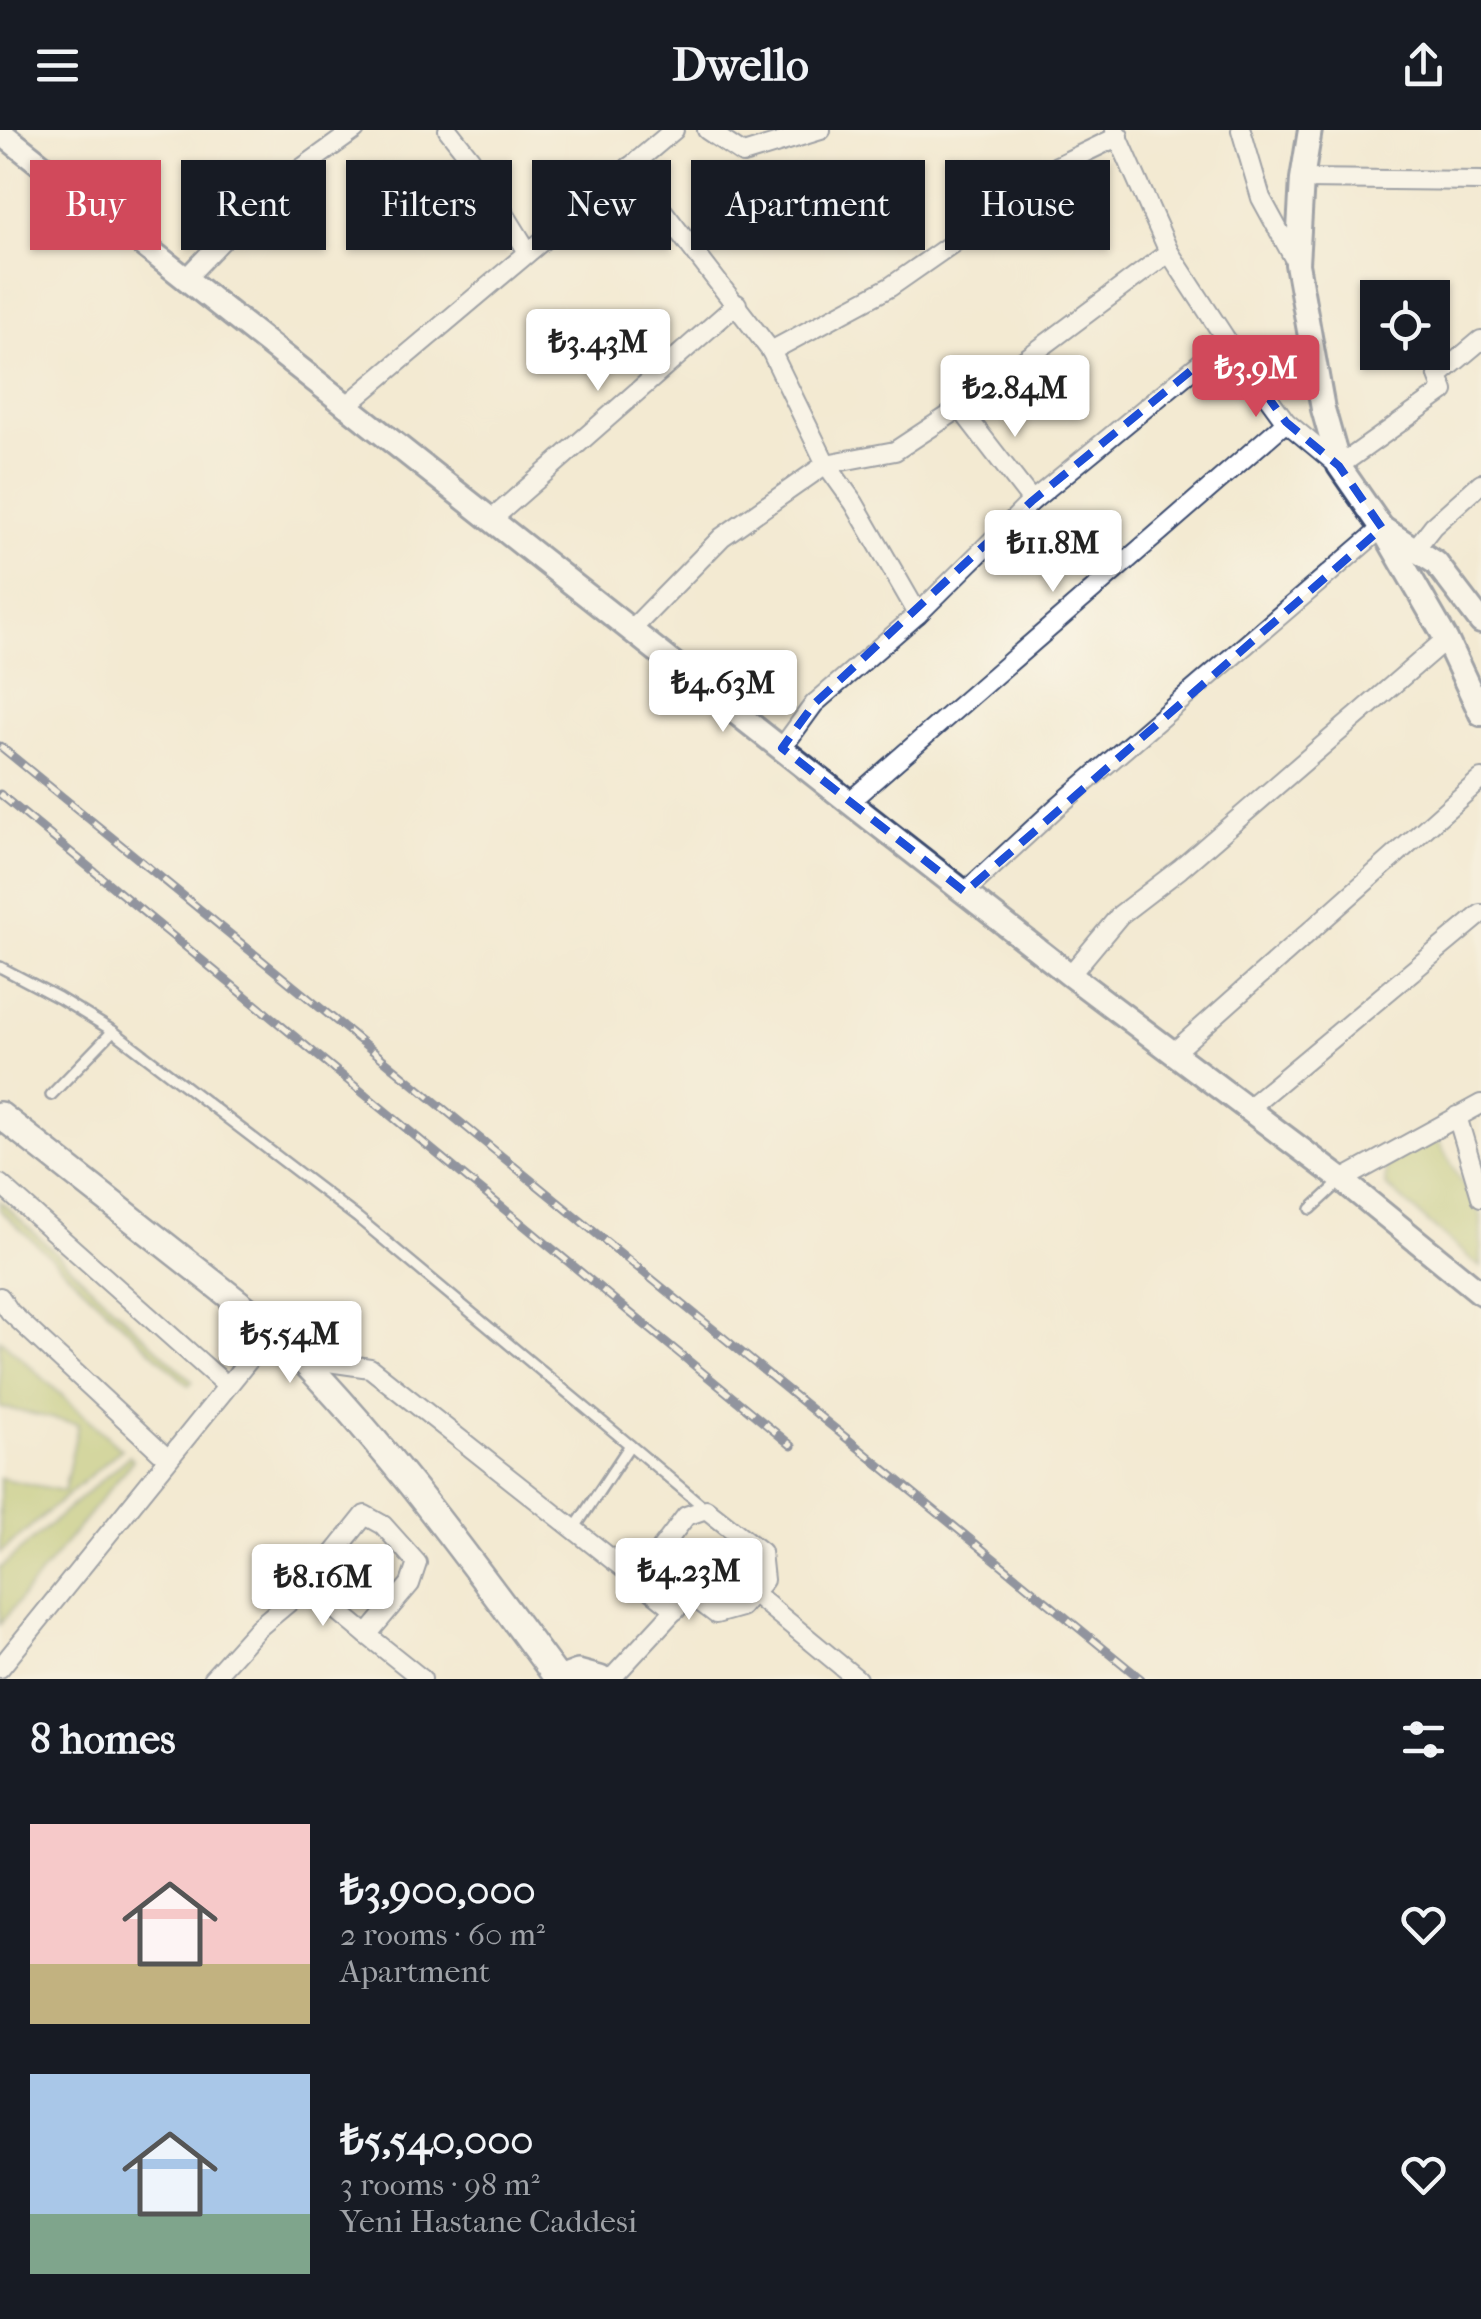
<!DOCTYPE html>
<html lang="en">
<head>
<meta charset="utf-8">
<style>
	:root { --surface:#171b24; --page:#20242c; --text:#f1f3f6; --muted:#9ea1a6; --accent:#d1495b }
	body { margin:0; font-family:"IM FELL French Canon",serif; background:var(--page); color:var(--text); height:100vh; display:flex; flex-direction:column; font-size:38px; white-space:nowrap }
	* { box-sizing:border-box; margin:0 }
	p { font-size:32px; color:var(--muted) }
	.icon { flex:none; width:55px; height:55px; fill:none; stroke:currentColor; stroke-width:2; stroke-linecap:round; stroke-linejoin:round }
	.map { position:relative; height:1549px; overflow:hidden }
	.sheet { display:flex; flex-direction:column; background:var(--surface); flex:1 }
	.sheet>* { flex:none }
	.guide { position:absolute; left:30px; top:30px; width:1422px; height:90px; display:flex; gap:20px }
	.buttons { position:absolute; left:1360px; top:150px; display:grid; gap:20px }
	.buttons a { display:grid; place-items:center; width:90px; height:90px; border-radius:0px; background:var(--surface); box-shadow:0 2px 8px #0004; font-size:50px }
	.price { position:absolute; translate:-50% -85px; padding:0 22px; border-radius:10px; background:#fff; color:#222; font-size:32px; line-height:65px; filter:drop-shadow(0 2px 5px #0008) }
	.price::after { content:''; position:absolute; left:50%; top:60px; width:30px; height:22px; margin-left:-15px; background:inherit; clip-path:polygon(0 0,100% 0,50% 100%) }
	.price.current { background:var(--accent); color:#fff }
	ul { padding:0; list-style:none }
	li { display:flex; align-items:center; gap:30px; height:250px; padding:0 30px }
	li span { display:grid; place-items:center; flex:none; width:280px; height:200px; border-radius:0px; color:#555 }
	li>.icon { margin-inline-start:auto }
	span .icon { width:120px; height:120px; fill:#fffc; stroke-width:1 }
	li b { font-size:42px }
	h2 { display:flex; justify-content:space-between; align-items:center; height:120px; padding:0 30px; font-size:42px }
	.tag { padding:0 35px; border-radius:0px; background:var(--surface); box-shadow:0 2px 8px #0004; font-size:35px; line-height:90px }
	.tag.current { background:var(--accent); color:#fff }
	header { display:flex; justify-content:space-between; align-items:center; height:130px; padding:0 30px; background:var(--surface); font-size:45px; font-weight:800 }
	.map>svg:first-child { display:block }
	.green { fill:#afbf62; stroke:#657760; stroke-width:2.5 }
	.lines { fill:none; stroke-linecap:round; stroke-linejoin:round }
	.service-casing { stroke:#3b4b6f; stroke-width:14 }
	.minor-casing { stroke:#3b4b6f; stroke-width:22 }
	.tertiary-casing { stroke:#3b4b6f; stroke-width:28 }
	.secondary-casing { stroke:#3b4b6f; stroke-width:30 }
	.service { stroke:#fff; stroke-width:9 }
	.minor { stroke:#fff; stroke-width:18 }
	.tertiary { stroke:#fff; stroke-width:22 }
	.secondary { stroke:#fff; stroke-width:25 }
	.rail-casing { stroke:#1b2f5e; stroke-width:9 }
	.rail { stroke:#fbf7ec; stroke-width:5; stroke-dasharray:15; stroke-linecap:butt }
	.marked { fill:none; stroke:#1d4ed8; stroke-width:8; stroke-dasharray:20 12; stroke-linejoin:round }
</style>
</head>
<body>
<header><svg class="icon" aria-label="menu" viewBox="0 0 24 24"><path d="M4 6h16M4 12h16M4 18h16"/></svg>Dwello<svg class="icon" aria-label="share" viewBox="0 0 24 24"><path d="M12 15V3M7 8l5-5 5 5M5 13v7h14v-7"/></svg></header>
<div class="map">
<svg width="1481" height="1549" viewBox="0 0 1481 1549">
	<rect width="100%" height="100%" fill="#fbf7ec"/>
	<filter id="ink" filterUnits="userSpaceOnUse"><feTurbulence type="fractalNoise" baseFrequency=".01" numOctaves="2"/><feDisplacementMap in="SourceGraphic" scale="20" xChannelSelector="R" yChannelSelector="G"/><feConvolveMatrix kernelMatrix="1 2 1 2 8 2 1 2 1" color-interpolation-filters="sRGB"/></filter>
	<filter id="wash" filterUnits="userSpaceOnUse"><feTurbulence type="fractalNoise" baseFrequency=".0048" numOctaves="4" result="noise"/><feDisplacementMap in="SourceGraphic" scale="40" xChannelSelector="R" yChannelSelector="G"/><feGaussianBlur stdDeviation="2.25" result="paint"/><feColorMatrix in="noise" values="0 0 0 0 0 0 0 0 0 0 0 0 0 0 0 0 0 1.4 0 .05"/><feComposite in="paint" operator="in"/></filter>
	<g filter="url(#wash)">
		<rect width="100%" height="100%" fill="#f3ead2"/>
		<g class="green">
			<polygon points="1436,1007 1481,1085 1481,1138 1385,1055 1387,1031"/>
			<polygon points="0,1071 193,1252 189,1256 0,1080"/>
			<polygon points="0,1209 121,1319 0,1423 0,1348 64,1361 78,1294 0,1277"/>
			<polygon points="129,1326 133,1330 0,1494 0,1438"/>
		</g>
	</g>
	<g filter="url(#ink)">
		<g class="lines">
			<g class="service-casing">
				<g id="service">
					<polyline points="0,837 59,868 113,901 358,1088 630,1315 574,1399"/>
					<polyline points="51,965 113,901"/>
					<polyline points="1311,1079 1340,1052"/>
					<polyline points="630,1315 705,1378"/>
				</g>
			</g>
			<g class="minor-casing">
				<g id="minor">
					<polyline points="448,0 470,28 528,122"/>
					<polyline points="707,0 743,24 821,0"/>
					<polyline points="1115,0 1169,122 1227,211 1286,292 1339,336 1444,261 1438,246 1481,210"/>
					<polyline points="1241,0 1261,68 1297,134"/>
					<polyline points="629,37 771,221 890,157 1002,79 1057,36 1119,6"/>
					<polyline points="1302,49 1481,51"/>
					<polyline points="185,149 270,61 355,0"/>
					<polyline points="771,221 826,334 895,321 960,278 1169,122"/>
					<polyline points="345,277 674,0"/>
					<polyline points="960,278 1032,371"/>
					<polyline points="491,390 737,174"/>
					<polyline points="1415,419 1433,396 1481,353"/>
					<polyline points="918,484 1032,371 1227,211"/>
					<polyline points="631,500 722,407 826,334 854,373 918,484 814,574 782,618"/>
					<polyline points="849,672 1286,292"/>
					<polyline points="965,762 1057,677 1382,398"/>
					<polyline points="1070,845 1120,785 1180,739 1446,509"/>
					<polyline points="1174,922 1481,649"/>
					<polyline points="1248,978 1481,784"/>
					<polyline points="1457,986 1481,1067"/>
					<polyline points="1342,1050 1481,974"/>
					<polyline points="0,1054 227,1256"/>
					<polyline points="0,1167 10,1182 168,1329"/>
					<polyline points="301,1228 370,1238 676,1480"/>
					<polygon points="706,1379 761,1422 764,1450 741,1477 716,1484 663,1444 661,1419 686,1386"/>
					<polyline points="308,1456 367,1505"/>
					<polyline points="753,1463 857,1549"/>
					<polyline points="0,1538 273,1200"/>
					<polyline points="212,1549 258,1498 308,1456 365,1385 383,1395 417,1433 410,1454 367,1505 422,1549"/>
					<polyline points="611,1549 682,1472"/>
				</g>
			</g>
			<g class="tertiary-casing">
				<g id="tertiary">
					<polyline points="1310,0 1302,49 1297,134 1323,279 1339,336 1382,398 1446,509 1481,584"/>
					<polyline points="0,2 849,672 1070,845 1342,1050 1481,1163"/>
					<polyline points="1385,400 1436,433 1481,492"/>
				</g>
			</g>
			<g class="secondary-casing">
				<g id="secondary">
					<path d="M0 985 273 1200C380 1305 469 1429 558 1549"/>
					<polyline points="562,1549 578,1543 600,1549"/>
				</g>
			</g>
			<use href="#service" class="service"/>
			<use href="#minor" class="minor"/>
			<use href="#tertiary" class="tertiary"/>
			<use href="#secondary" class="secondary"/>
			<g class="rail-casing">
				<g id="rail">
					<polyline points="0,616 1141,1549"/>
					<polyline points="0,664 792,1316"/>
				</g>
			</g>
			<use href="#rail" class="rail"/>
		</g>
	</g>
	<path d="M0 0H1481V1549H0ZM1227 211 1286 292 1339 336 1382 398 965 762 782 618 814 574 1032 371Z" fill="#f3ead2" fill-opacity=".55" fill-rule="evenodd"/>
	<path class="marked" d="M1227 211 1286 292 1339 336 1382 398 965 762 782 618 814 574 1032 371Z"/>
</svg>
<div class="buttons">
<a><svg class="icon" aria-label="locate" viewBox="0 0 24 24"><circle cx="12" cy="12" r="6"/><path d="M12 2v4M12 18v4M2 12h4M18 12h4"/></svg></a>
</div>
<b class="price" style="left:598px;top:264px">₺3.43M</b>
<b class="price current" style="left:1256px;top:290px">₺3.9M</b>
<b class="price" style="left:1015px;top:310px">₺2.84M</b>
<b class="price" style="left:1053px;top:465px">₺11.8M</b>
<b class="price" style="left:723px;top:605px">₺4.63M</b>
<b class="price" style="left:290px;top:1256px">₺5.54M</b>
<b class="price" style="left:689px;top:1493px">₺4.23M</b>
<b class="price" style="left:323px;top:1499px">₺8.16M</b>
<div class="guide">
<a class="tag current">Buy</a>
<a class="tag">Rent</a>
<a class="tag">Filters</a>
<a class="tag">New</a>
<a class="tag">Apartment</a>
<a class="tag">House</a>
</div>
</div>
<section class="sheet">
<h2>8 homes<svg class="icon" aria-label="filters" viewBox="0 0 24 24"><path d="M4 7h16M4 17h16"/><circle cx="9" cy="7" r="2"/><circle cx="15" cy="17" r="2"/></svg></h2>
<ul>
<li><span style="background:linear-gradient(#f6c9c9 70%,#c2b280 0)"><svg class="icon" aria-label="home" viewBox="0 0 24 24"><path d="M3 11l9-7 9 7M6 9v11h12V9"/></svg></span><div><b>₺3,900,000</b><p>2 rooms · 60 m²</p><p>Apartment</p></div><svg class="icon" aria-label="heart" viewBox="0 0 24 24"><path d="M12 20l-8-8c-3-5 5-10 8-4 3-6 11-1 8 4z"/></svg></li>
<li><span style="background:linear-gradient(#a9c7e8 70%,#7fa58c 0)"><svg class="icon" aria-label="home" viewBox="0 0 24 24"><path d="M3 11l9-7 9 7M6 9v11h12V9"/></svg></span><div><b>₺5,540,000</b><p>3 rooms · 98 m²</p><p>Yeni Hastane Caddesi</p></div><svg class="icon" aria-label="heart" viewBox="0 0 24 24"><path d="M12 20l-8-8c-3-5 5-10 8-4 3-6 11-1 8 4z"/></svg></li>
</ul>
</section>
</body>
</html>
